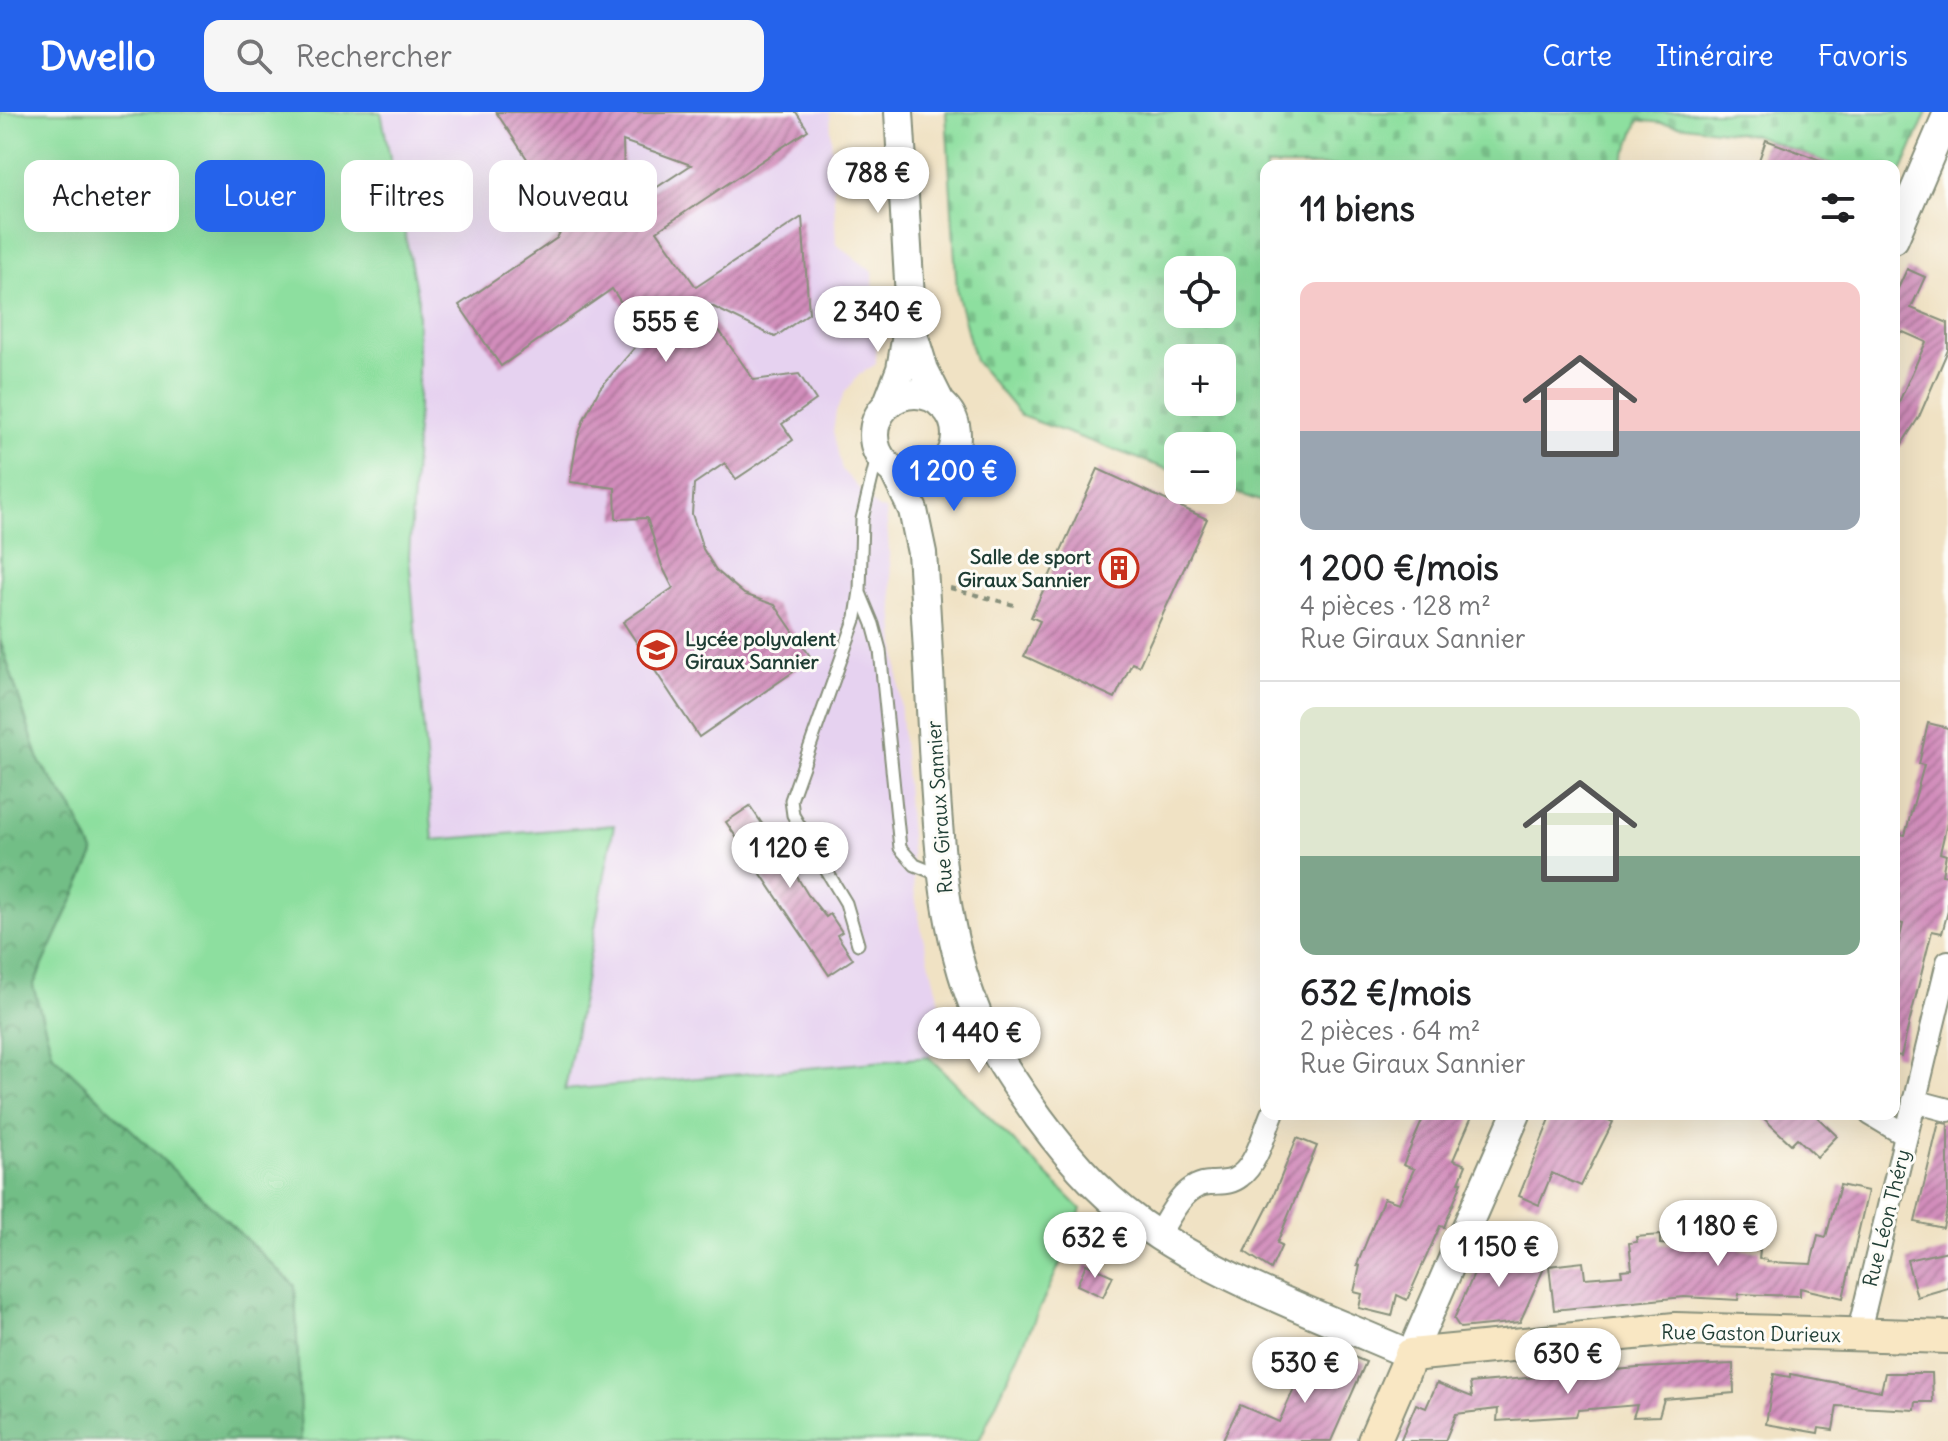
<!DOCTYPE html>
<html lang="fr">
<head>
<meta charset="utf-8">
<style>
	:root { --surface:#fff; --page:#f6f6f6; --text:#202124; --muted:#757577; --line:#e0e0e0; --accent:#2563eb }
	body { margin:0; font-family:Delius,sans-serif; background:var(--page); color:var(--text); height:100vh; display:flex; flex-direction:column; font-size:30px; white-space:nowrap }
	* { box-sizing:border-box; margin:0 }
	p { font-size:26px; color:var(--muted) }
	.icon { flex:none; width:44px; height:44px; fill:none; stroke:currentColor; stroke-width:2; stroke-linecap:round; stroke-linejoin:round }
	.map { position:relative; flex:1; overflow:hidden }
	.side { position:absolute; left:1260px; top:48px; width:640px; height:960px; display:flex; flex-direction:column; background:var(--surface); border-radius:16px; box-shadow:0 8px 32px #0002 }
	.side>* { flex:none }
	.top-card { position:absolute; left:24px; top:48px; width:760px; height:72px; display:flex; gap:16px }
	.tools { position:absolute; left:1164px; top:144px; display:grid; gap:16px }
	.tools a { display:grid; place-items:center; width:72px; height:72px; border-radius:16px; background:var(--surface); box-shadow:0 8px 32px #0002; font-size:40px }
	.price { position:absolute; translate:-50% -68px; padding:0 18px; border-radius:28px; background:#fff; color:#222; font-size:26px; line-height:52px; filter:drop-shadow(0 2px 4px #0008) }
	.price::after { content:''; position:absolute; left:50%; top:48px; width:24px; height:18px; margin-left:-12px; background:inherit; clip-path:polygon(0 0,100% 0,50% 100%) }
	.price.active { background:var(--accent); color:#fff }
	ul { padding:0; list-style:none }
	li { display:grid; align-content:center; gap:16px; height:424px; padding:0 40px }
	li+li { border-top:2px solid var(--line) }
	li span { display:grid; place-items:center; height:248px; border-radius:16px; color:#555 }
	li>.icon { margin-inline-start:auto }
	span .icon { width:144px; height:144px; fill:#fffc; stroke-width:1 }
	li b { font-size:34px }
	h2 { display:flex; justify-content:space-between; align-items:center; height:96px; padding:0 40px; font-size:34px }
	.chip { padding:0 28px; border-radius:16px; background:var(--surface); box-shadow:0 8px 32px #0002; font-size:28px; line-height:72px }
	.chip.active { background:var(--accent); color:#fff }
	header { display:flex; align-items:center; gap:48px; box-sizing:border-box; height:112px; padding:0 40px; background:var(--accent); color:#fff }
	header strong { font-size:38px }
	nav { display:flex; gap:44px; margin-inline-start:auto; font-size:28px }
	.search { width:560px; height:72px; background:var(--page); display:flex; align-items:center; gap:20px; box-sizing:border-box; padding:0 28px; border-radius:16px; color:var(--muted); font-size:30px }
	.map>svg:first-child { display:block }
	.built { fill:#e6d2f0 }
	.grass { fill:#8ddf9f; stroke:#568e6a; stroke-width:2 }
	.forest { fill:url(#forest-crowns); stroke:#487e5d; stroke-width:2 }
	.cemetery { fill:url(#cemetery-stones); stroke:#568e6a; stroke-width:2; fill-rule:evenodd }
	.building { fill:url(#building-hatch); fill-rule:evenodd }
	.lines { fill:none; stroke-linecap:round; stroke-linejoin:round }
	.service-casing { stroke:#88907c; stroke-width:15 }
	.minor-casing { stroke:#88907c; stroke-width:26 }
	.tertiary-casing { stroke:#88907c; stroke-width:32 }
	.secondary-casing { stroke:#88907c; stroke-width:36 }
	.path { stroke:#88907c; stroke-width:4; stroke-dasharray:6 6; stroke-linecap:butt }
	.service { stroke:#fff; stroke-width:11 }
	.minor { stroke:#fff; stroke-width:22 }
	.tertiary { stroke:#fff; stroke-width:28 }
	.secondary { stroke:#f9e7c3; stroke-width:32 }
	.labels { text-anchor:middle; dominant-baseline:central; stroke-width:6; stroke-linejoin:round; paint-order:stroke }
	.poi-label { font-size:20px; font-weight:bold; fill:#1f3d34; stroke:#fdfcf7; text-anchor:end }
	.street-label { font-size:20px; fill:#1f3d34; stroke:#fdfcf7 }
</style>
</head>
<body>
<header>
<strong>Dwello</strong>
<div class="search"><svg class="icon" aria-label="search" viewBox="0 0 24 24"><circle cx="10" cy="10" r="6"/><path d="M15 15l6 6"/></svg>Rechercher</div>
<nav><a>Carte</a><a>Itinéraire</a><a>Favoris</a></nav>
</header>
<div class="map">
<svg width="1948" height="1329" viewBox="0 0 1948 1329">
	<defs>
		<pattern id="forest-crowns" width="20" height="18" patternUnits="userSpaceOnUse" patternTransform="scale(2)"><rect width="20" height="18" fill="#72be86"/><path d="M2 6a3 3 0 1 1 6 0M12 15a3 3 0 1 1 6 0" fill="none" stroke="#5d9c6e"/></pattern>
		<pattern id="cemetery-stones" width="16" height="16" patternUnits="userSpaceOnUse" patternTransform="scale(2)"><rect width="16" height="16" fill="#8ddf9f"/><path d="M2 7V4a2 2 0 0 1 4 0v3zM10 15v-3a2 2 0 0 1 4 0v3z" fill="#79c08a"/></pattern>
		<pattern id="building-hatch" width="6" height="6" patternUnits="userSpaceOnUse" patternTransform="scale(2)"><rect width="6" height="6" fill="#d28dbb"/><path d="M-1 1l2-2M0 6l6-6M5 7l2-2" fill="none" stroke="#aa7499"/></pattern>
	</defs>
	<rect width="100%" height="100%" fill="#fdfcf7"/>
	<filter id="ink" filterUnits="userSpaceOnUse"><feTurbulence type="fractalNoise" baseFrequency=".0125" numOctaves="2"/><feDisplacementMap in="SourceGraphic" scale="16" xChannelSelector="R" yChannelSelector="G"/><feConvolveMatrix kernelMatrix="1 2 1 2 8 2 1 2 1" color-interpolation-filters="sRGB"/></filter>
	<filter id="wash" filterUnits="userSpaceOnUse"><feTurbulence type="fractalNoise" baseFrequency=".006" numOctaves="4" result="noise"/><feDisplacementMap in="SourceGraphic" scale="32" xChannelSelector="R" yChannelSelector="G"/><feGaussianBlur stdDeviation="1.8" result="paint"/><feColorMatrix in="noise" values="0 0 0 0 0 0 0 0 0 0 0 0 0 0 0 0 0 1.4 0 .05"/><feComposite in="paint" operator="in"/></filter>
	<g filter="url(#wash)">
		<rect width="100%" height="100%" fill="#f0e2c4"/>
		<polygon class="built" points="381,0 830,0 836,132 873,160 876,252 859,263 845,280 836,300 833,320 842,358 878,397 886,398 914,779 922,821 947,920 929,945 564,978 614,713 433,728 409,444 418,297 418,188"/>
		<polygon class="grass" points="0,0 381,0 418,188 418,297 409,444 433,728 614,713 565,978 929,945 1081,1097 1064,1143 979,1329 301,1329 295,1174 53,943 33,874 94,742 73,697 40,651 0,528"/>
		<polygon class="forest" points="0,528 40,651 73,697 94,742 33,874 53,943 295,1174 301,1329 0,1329"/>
		<path class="cemetery" d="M946 0H1927L1894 77V54H1835L1755 23 1639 8 1621 54H1266V391L1222 376V334H1178V361L1021 304 975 249 957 180ZM1178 158H1222V202H1178ZM1178 246H1222V290H1178Z"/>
		<g id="blocks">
			<g class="building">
				<path d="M496 0H796L808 18 657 119 696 175 802 105 809 201 775 225 697 187 754 268 799 262 816 288 782 312 793 328 757 353 736 367 725 351 694 372 692 402 703 437 716 458 744 482 775 493 812 547 699 625 623 510 673 476 662 454 647 406 616 407 615 376 570 370 577 328 584 307 600 276 644 225 612 177 501 254 459 193 557 126 567 107ZM623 29 655 40 691 53 625 96Z"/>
				<polygon points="1766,28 1831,52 1831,54 1757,54"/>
				<polygon points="1907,157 1925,165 1911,196 1948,211 1948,238 1919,305 1894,344 1894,301 1926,230 1901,219 1894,235 1894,185"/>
				<polygon points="1098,357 1207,407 1139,554 1132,551 1115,586 1024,544 1040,509 1031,505"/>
				<polygon points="1928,611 1948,616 1948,707 1940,741 1946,743 1942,763 1948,764 1948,799 1942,821 1932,819 1901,944 1894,943 1894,850 1903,812 1894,810 1899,782 1894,781 1894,744 1900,722 1905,723 1924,653 1919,652"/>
				<polygon points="750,694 765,716 770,713 783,732 779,735 808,783 826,805 830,802 842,820 837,823 853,847 829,863 726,710"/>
				<polygon points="1425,1002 1473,1002 1453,1048 1466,1053 1459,1070 1462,1070 1444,1115 1440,1114 1407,1188 1397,1183 1392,1204 1359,1196 1362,1182 1354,1180 1360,1154 1357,1153 1384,1086 1399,1091 1414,1057 1403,1053"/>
				<polygon points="1552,1002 1595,1002 1613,1010 1581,1074 1552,1061 1539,1093 1519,1084"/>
				<polygon points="1759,1002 1814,1002 1837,1024 1817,1045 1797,1026 1791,1032"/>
				<polygon points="1939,1010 1948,1012 1948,1094 1943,1116 1915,1110"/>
				<polygon points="1297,1026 1317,1034 1277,1131 1282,1133 1271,1157 1245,1140 1272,1087"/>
				<polygon points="1840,1073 1868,1079 1843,1186 1800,1176 1800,1184 1739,1182 1738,1188 1684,1185 1554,1198 1549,1154 1583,1150 1585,1166 1622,1163 1621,1158 1632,1157 1629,1131 1637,1130 1636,1125 1660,1123 1660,1132 1722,1137 1723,1126 1741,1127 1740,1138 1760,1138 1759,1147 1767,1148 1767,1150 1811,1152 1818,1123 1826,1125"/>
				<polygon points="1489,1128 1536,1152 1534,1155 1545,1154 1520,1210 1460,1216 1454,1207"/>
				<polygon points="1948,1139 1948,1176 1917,1185 1907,1148"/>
				<polygon points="1086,1152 1113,1164 1103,1185 1077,1173"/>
				<polygon points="1330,1235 1366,1250 1331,1329 1222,1329 1240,1293 1279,1310 1307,1248 1321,1255"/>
				<polygon points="1733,1252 1734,1281 1664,1287 1659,1304 1633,1305 1637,1293 1578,1298 1576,1304 1497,1309 1498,1297 1456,1302 1445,1329 1400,1329 1416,1292 1426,1296 1437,1271 1472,1285 1470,1271 1638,1256"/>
				<polygon points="1885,1261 1932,1261 1933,1290 1916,1290 1915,1298 1837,1294 1833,1318 1819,1316 1818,1321 1766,1312 1774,1262 1790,1265 1790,1262 1881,1279"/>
			</g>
		</g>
	</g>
	<g filter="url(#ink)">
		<use href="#blocks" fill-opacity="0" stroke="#88907c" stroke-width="2"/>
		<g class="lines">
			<g class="service-casing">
				<g id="service">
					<polyline points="861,483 873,512 880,538 900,736 915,753 940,763"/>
					<polyline points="858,832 846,791 793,703 791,688 856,505 860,479 862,407 878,341"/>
				</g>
			</g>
			<g class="minor-casing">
				<g id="minor">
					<polyline points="1914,989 1948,998"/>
					<polyline points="1871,1002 1906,1023"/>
					<path d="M1158 1123C1171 1103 1183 1072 1210 1071 1221 1070 1230 1072 1240 1064 1257 1052 1264 1021 1272 1002"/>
					<polyline points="1858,1223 1948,850"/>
				</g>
			</g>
			<g class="tertiary-casing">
				<g id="tertiary">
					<polyline points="899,0 912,219 924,258 941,292"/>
					<polyline points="1894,127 1948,1"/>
					<circle cx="915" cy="323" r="41"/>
					<polyline points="887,293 901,257 908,217"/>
					<path d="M894 359 913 398 922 441C927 512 930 582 934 653 939 738 944 822 977 902 992 940 1016 973 1039 1006 1075 1055 1108 1091 1159 1124 1237 1174 1327 1206 1411 1243L1516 1002"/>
				</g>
			</g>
			<g class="secondary-casing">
				<polyline id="secondary" points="1374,1329 1411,1243 1675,1217 1948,1225"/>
			</g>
			<polyline class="path" points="950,476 1014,493"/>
			<use href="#service" class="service"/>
			<use href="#minor" class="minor"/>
			<use href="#tertiary" class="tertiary"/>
			<use href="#secondary" class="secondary"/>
		</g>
	</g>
	<defs>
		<g id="building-ring" transform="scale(2)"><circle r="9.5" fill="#fdfcf7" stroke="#c8321e" stroke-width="1.5"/><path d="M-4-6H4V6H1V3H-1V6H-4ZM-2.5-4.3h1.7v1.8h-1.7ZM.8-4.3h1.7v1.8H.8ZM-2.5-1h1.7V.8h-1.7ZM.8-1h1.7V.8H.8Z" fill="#c8321e"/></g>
		<g id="school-ring" transform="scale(2)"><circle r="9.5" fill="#fdfcf7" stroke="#c8321e" stroke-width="1.5"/><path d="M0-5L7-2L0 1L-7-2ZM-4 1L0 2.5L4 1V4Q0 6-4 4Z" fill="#c8321e"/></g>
	</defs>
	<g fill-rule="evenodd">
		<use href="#building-ring" x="1119" y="456"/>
		<use href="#school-ring" x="657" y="538"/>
	</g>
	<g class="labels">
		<g class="poi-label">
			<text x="1091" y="444">Salle de sport<tspan x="1091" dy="23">Giraux Sannier</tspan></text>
			<text x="685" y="526" text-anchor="start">Lycée polyvalent<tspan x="685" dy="23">Giraux Sannier</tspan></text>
		</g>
		<g class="street-label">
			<text transform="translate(939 695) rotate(-94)">Rue Giraux Sannier</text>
			<text transform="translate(1886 1106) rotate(-76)">Rue Léon Théry</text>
			<text transform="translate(1751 1221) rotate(1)">Rue Gaston Durieux</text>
		</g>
	</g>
</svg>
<div class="tools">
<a><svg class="icon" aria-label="locate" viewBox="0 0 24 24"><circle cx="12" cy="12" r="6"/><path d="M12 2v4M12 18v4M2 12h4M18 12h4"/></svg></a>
<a>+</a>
<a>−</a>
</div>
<b class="price" style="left:878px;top:103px">788 €</b>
<b class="price" style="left:878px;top:242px">2 340 €</b>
<b class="price" style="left:666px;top:252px">555 €</b>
<b class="price active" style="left:954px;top:401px">1 200 €</b>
<b class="price" style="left:790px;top:778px">1 120 €</b>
<b class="price" style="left:979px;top:963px">1 440 €</b>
<b class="price" style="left:1718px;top:1156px">1 180 €</b>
<b class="price" style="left:1095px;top:1168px">632 €</b>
<b class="price" style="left:1499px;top:1177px">1 150 €</b>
<b class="price" style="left:1568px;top:1284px">630 €</b>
<b class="price" style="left:1305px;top:1293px">530 €</b>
<div class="top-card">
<a class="chip">Acheter</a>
<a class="chip active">Louer</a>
<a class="chip">Filtres</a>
<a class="chip">Nouveau</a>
</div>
<section class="side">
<h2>11 biens<svg class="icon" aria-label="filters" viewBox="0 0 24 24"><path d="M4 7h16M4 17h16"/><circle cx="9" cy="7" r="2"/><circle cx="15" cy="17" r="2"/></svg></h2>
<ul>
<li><span style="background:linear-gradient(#f6c9c9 60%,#9aa5b1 0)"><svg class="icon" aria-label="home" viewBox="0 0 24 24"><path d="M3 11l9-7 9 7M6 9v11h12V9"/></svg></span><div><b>1 200 €/mois</b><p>4 pièces · 128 m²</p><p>Rue Giraux Sannier</p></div></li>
<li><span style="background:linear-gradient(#dfe7d0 60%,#7fa58c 0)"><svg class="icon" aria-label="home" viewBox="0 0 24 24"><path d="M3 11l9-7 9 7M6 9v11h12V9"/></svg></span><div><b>632 €/mois</b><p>2 pièces · 64 m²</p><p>Rue Giraux Sannier</p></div></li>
</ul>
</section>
</div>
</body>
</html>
